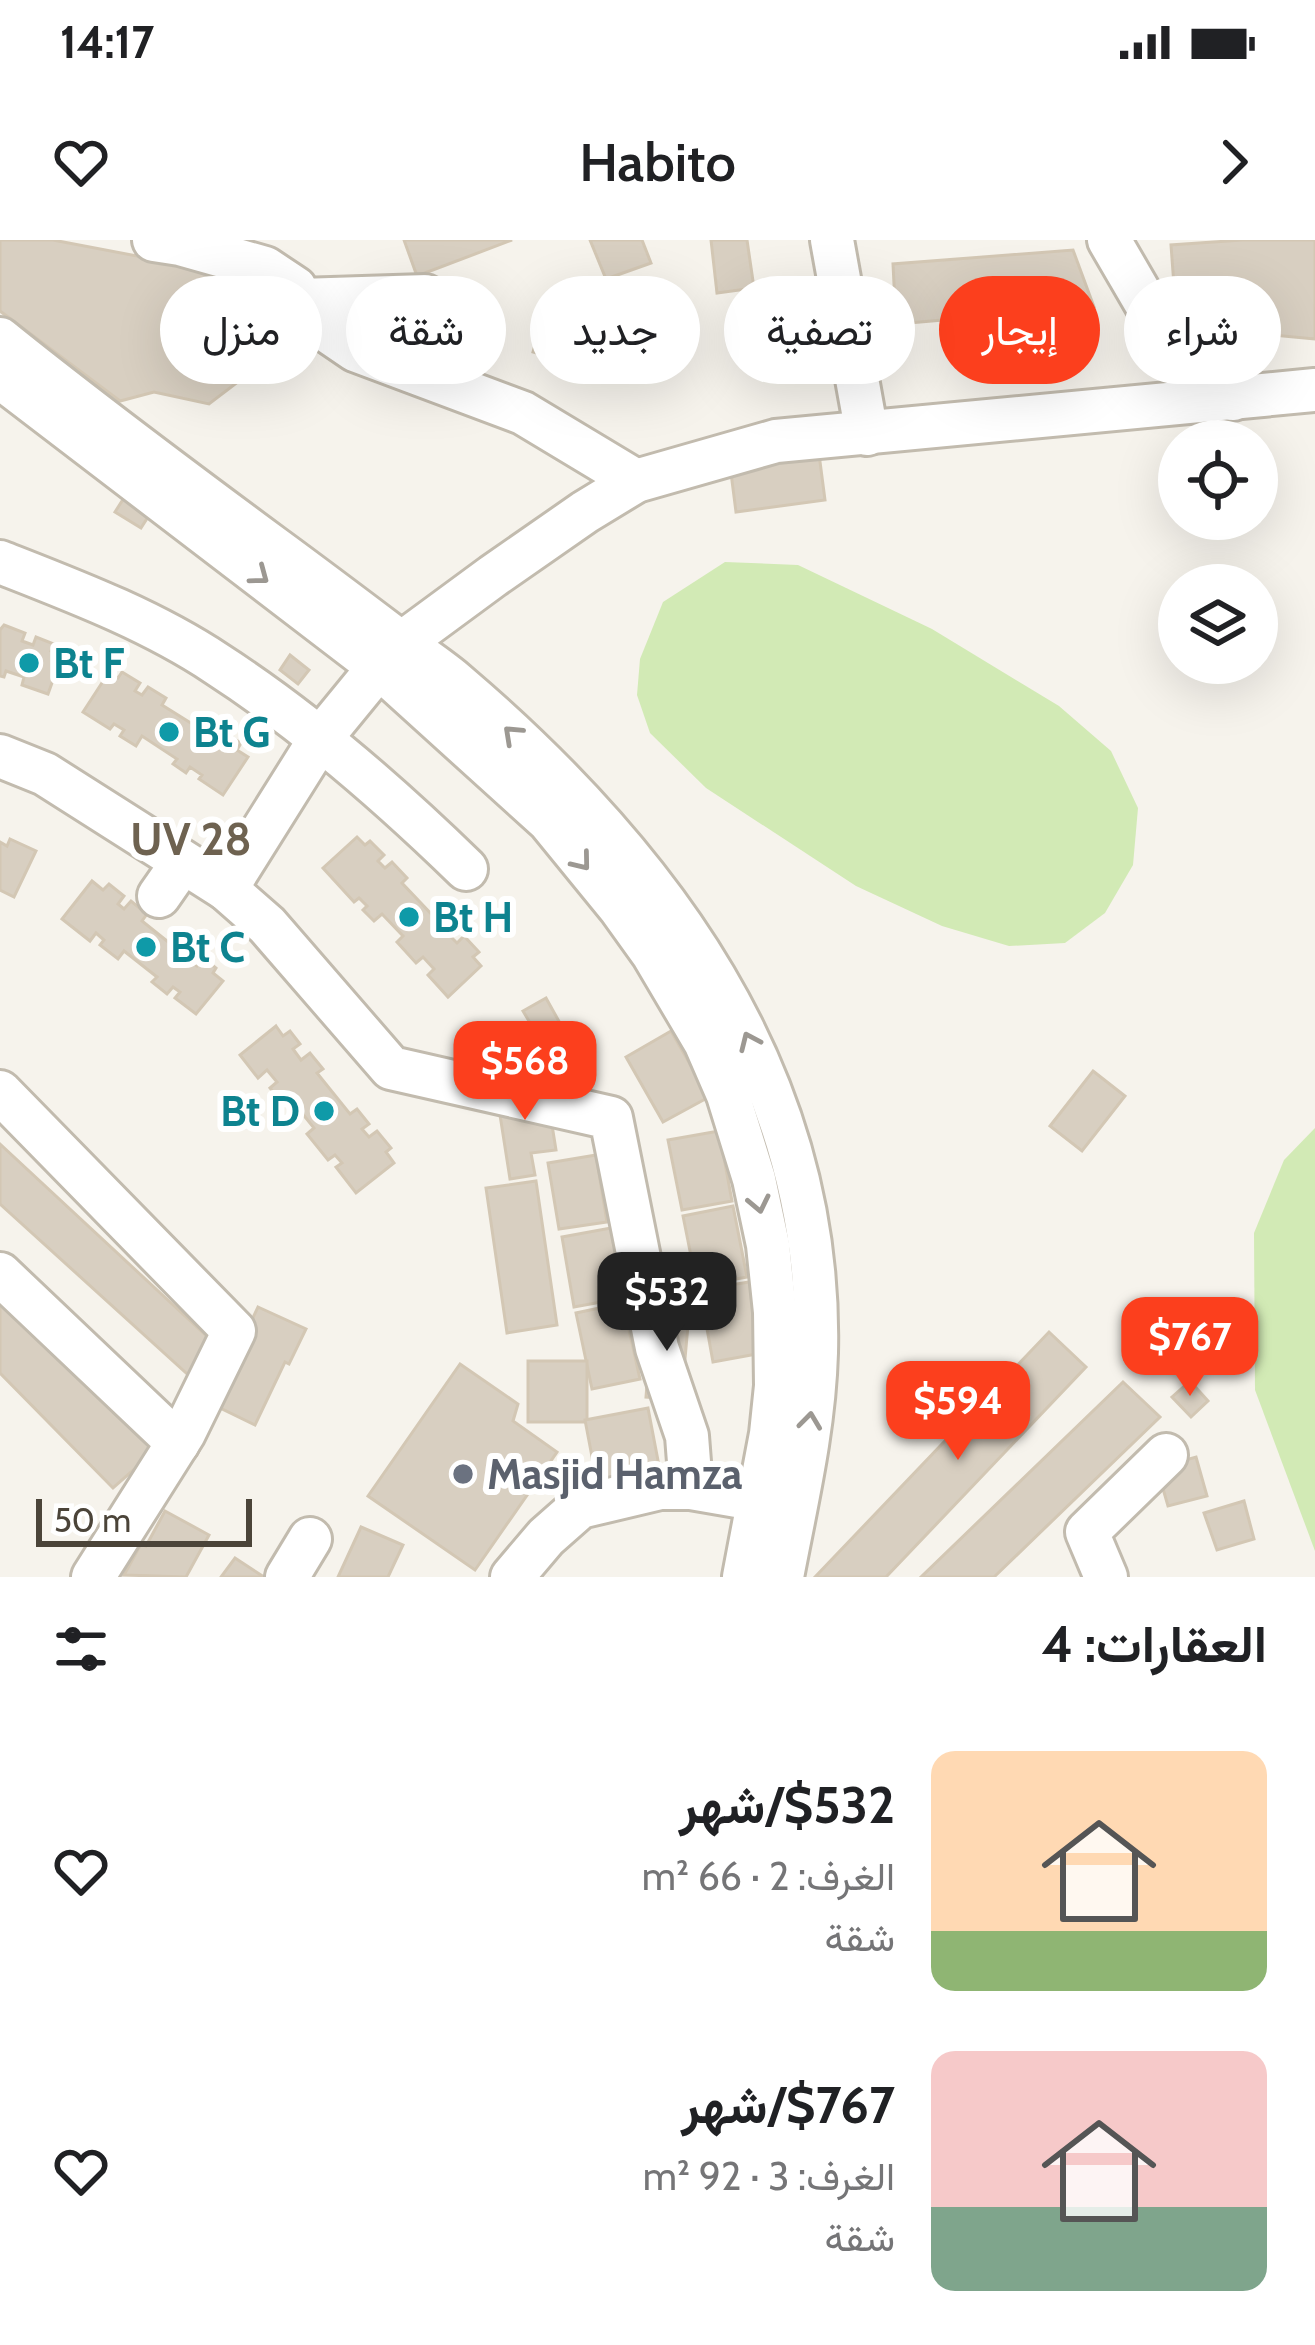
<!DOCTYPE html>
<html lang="ar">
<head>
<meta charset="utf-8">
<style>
	:root { --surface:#fff; --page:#f6f6f6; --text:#202124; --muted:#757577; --accent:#fc3f1d }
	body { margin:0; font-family:Cabin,Vazirmatn,sans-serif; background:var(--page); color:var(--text); direction:rtl; height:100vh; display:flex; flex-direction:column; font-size:45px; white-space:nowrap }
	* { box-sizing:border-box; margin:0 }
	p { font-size:39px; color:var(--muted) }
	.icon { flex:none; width:66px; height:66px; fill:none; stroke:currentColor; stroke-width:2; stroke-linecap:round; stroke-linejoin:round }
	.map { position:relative; height:1337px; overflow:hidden; direction:ltr }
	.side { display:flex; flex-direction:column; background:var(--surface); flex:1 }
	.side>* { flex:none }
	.banner { position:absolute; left:36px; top:36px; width:1245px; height:108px; direction:rtl; display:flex; gap:24px }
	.fabs { position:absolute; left:1158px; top:180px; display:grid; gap:24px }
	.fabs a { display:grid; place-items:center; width:120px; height:120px; border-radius:50%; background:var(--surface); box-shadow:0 12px 48px #0002; font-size:60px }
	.scale { position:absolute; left:36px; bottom:30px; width:216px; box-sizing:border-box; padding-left:12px; border:6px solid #4b4439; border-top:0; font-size:33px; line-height:42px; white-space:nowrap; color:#4b4439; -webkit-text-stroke:9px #fff; paint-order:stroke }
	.price { position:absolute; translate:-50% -102px; padding:0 27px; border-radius:24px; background:var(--accent); color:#fff; font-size:39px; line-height:78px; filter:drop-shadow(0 3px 6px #0008) }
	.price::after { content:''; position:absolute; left:50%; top:72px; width:36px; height:27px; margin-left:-18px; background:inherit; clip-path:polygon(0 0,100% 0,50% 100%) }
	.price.selected { background:#222; color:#fff }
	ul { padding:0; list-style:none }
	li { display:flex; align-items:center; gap:36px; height:300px; padding:0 48px }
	li span { display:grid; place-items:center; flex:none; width:336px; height:240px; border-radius:24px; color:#555 }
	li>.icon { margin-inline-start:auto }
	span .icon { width:144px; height:144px; fill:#fffc; stroke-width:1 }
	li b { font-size:51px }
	h2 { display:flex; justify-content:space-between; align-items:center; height:144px; padding:0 48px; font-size:51px }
	.chip { padding:0 42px; border-radius:54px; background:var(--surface); box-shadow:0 12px 48px #0002; font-size:42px; line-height:108px }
	.chip.selected { background:var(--accent); color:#fff }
	.status { display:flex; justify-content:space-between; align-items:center; height:84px; padding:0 60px; background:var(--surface); direction:ltr }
	.status svg { height:33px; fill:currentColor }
	header { display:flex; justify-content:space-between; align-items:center; height:156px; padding:0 48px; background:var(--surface); font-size:54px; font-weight:600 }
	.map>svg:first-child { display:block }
	.green { fill:#d2eab5 }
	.building { fill:#d8cfc1; stroke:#d3c7b4; stroke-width:3 }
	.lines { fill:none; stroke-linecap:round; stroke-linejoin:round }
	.minor-casing { stroke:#c2bbae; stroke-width:48 }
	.minor { stroke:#fff; stroke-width:42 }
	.oneway { stroke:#9c9892 }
	.culture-dot { fill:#0f9aa8; stroke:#fff; stroke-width:4.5 }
	.worship-dot { fill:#6b7280; stroke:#fff; stroke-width:4.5 }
	.labels { text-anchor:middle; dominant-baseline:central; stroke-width:12; stroke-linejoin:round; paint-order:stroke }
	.culture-label { font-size:42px; font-weight:bold; fill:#0d838f; stroke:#fff; text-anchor:start }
	.worship-label { font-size:42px; font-weight:bold; fill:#5b616d; stroke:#fff; text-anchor:start }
	.neighbourhood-label { font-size:45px; font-weight:bold; fill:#6e6250; stroke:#fff }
</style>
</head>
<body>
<div class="status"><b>14:17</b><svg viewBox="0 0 49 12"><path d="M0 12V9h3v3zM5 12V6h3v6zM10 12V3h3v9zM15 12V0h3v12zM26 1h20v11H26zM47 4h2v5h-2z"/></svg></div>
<header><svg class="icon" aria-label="forward" viewBox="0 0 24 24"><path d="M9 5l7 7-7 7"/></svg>Habito<svg class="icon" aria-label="heart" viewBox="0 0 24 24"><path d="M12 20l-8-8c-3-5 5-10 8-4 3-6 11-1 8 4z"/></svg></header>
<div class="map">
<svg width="1315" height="1337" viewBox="0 0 1315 1337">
	<rect width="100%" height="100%" fill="#f6f3ec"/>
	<g class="green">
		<polygon points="725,322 798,325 932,389 1059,466 1111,511 1138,568 1133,625 1105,673 1065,703 1009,706 942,686 856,646 706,548 650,493 637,455 640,419 663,362"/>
		<polygon points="1315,888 1315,1311 1255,1150 1254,993 1284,920"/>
	</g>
	<g class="building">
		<polygon points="0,0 53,0 268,41 278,50 271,90 256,128 209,164 154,152 120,161 0,71"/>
		<polygon points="404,0 512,0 417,36"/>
		<polygon points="590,0 642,0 651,23 606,39"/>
		<polygon points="711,0 747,0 754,48 717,53"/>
		<polygon points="1242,0 1315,0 1315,99 1177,86 1171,5"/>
		<polygon points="1073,10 1094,67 896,84 893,24"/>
		<polygon points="811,51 817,93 742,105 736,64"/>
		<polygon points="543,78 623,100 611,134 533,112"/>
		<polygon points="819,214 825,260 736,272 730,225"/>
		<polygon points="129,250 155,266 141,288 115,272"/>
		<polygon points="4,385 25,393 22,401 33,405 36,397 54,404 51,411 62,415 48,454 22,445 24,437 6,431 4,437 0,436 0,390"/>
		<polygon points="290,415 309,430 298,444 280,430"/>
		<polygon points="109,432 118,438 122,432 140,443 135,451 142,455 148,447 166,458 162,465 194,485 199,478 217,489 212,496 221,501 226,494 241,503 237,510 248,517 223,555 199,539 202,535 190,527 186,533 173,524 177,519 142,496 136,506 120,496 124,490 114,484 110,489 83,472"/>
		<polygon points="357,597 365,605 370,601 384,615 378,621 385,628 392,622 407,638 402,643 437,680 443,674 457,689 450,696 457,703 464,696 479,712 473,717 481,726 448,757 428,735 434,729 423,717 416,723 397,702 403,696 382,674 374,681 363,670 367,666 359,658 354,662 323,628"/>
		<polygon points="10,599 36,611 14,657 0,650 0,602 7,606"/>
		<polygon points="92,641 103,650 109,644 124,656 118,664 124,669 131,661 147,674 142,681 172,705 177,698 191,709 185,717 197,726 204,718 216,728 213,733 223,741 196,774 175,758 180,752 173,747 167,754 152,742 157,737 124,711 118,719 100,705 104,700 96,693 90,701 62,679"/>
		<polygon points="546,758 561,785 539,798 523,771"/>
		<polygon points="276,786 283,796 290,791 300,804 293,809 301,820 310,813 323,829 317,833 350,874 357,869 369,884 362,889 369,897 377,891 391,908 386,912 394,923 356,953 336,927 342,923 335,915 328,920 307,894 314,888 289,857 282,863 270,848 277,842 267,830 258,838 240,815"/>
		<polygon points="671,791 709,857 663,882 626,817"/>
		<polygon points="1093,831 1125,856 1082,911 1050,886"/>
		<polygon points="544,835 556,910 531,913 535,935 510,939 495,843"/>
		<polygon points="719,891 732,961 682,970 668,900"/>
		<polygon points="0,904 213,1102 195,1141 0,964"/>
		<polygon points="596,915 607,982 559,989 548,923"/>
		<polygon points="536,941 557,1085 507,1093 486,948"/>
		<polygon points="733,966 747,1037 697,1046 683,976"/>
		<polygon points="611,988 623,1058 574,1067 562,997"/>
		<polygon points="749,1042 762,1113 713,1122 700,1050"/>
		<polygon points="0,1058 155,1211 113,1248 0,1133"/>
		<polygon points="623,1063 640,1139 592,1149 576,1073"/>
		<polygon points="258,1067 306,1089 289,1124 285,1122 255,1185 212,1164"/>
		<polygon points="653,1070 689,1074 684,1130 674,1159 646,1157"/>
		<polygon points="1049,1092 1086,1127 886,1337 815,1337"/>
		<rect x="528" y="1121" width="59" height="61"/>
		<polygon points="460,1124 518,1164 513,1181 557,1212 475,1330 368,1256"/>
		<polygon points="1190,1141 1208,1161 1191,1177 1172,1157"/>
		<polygon points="1123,1142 1160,1177 994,1337 921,1337"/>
		<polygon points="648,1168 660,1231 597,1243 585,1180"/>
		<polygon points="1196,1217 1207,1256 1168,1266 1157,1228"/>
		<polygon points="1244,1261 1254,1299 1217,1310 1204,1273"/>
		<polygon points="165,1271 209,1295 186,1337 124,1335 141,1304 146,1306"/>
		<polygon points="361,1287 403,1305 388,1337 338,1337"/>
		<polygon points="235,1318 264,1337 221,1337"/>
	</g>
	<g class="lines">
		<g class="minor-casing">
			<g id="minor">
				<polyline points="154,0 180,4 265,28 295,48 308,78 355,110 523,173 636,241"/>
				<polyline points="832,0 867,194"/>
				<polyline points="1109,0 1166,98 1233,159"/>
				<polyline points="300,60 425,56"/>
				<path d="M0 99C89 171 182 240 274 308 315 338 356 369 397 400 417 414 437 427 456 443 659 616 823 833 816 1113 814 1189 796 1263 782 1337"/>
				<polyline points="0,137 379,427 549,581 620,668 653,714 705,802 728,855 754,939 768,1005 775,1072 776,1146 771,1194 744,1337"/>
				<path d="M0 322C74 351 151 380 217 424 307 482 390 555 466 629"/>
				<polyline points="0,516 45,534 226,649 320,499 379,427 402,403 493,336 585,272 636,241 776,201 1315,150"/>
				<polyline points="226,649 267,685 391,828 611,878 657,1108 687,1196 691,1248"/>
				<polyline points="159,656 182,623"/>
				<polyline points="0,852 234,1091 184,1193 93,1337"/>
				<polyline points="0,1034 178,1203"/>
				<polyline points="287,1337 310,1299"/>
				<polyline points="512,1337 546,1297 580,1267 660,1248 691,1248 783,1264"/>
				<polyline points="1106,1337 1087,1292 1166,1215"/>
			</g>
		</g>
		<use href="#minor" class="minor"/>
	</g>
	<defs><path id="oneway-chevron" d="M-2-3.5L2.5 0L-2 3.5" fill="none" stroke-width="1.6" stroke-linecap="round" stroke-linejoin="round" transform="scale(3)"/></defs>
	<g class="oneway">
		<use href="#oneway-chevron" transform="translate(260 336) rotate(37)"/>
		<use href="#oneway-chevron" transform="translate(512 494) rotate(-137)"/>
		<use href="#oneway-chevron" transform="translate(582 622) rotate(51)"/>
		<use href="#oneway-chevron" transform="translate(749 801) rotate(-114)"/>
		<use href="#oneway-chevron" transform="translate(759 964) rotate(78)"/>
		<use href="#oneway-chevron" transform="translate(810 1181) rotate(-83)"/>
	</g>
	<g class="culture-dot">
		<circle cx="29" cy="423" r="12"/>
		<circle cx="169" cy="492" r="12"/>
		<circle cx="409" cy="677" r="12"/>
		<circle cx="146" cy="707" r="12"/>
		<circle cx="324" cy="871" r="12"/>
	</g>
	<circle class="worship-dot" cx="463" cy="1234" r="12"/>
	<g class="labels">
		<g class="culture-label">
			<text x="53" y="423">Bt F</text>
			<text x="193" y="492">Bt G</text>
			<text x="433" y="677">Bt H</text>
			<text x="170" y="707">Bt C</text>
			<text x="300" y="871" text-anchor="end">Bt D</text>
		</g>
		<g class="worship-label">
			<text x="487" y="1234">Masjid Hamza</text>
		</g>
		<g class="neighbourhood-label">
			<text x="191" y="599">UV 28</text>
		</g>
	</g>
</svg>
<div class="fabs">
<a><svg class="icon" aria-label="locate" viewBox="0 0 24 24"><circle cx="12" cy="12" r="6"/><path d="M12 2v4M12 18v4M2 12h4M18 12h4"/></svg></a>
<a><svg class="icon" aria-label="layers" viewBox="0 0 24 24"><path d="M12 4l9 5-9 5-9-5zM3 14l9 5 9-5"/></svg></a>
</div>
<div class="scale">50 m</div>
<b class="price" style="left:525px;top:883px">$568</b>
<b class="price selected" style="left:667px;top:1114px">$532</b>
<b class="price" style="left:1190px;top:1159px">$767</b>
<b class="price" style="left:958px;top:1223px">$594</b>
<div class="banner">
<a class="chip">شراء</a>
<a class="chip selected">إيجار</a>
<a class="chip">تصفية</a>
<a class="chip">جديد</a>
<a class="chip">شقة</a>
<a class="chip">منزل</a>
</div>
</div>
<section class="side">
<h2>العقارات: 4<svg class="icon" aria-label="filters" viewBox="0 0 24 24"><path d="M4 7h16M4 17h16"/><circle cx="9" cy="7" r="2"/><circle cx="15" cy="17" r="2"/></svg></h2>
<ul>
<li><span style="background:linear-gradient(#ffd9b3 75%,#8fb573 0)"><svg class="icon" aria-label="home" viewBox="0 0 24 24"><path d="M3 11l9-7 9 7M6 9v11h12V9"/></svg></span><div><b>$532/شهر</b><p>الغرف: 2 · 66 m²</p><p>شقة</p></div><svg class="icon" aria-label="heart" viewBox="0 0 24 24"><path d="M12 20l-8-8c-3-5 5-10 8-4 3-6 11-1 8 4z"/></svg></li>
<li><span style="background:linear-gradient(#f6c9c9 65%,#7fa58c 0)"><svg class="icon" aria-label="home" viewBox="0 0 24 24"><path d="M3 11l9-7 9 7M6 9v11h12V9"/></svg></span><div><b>$767/شهر</b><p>الغرف: 3 · 92 m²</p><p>شقة</p></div><svg class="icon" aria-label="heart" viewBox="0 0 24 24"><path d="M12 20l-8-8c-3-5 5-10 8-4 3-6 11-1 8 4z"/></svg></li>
</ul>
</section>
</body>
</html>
